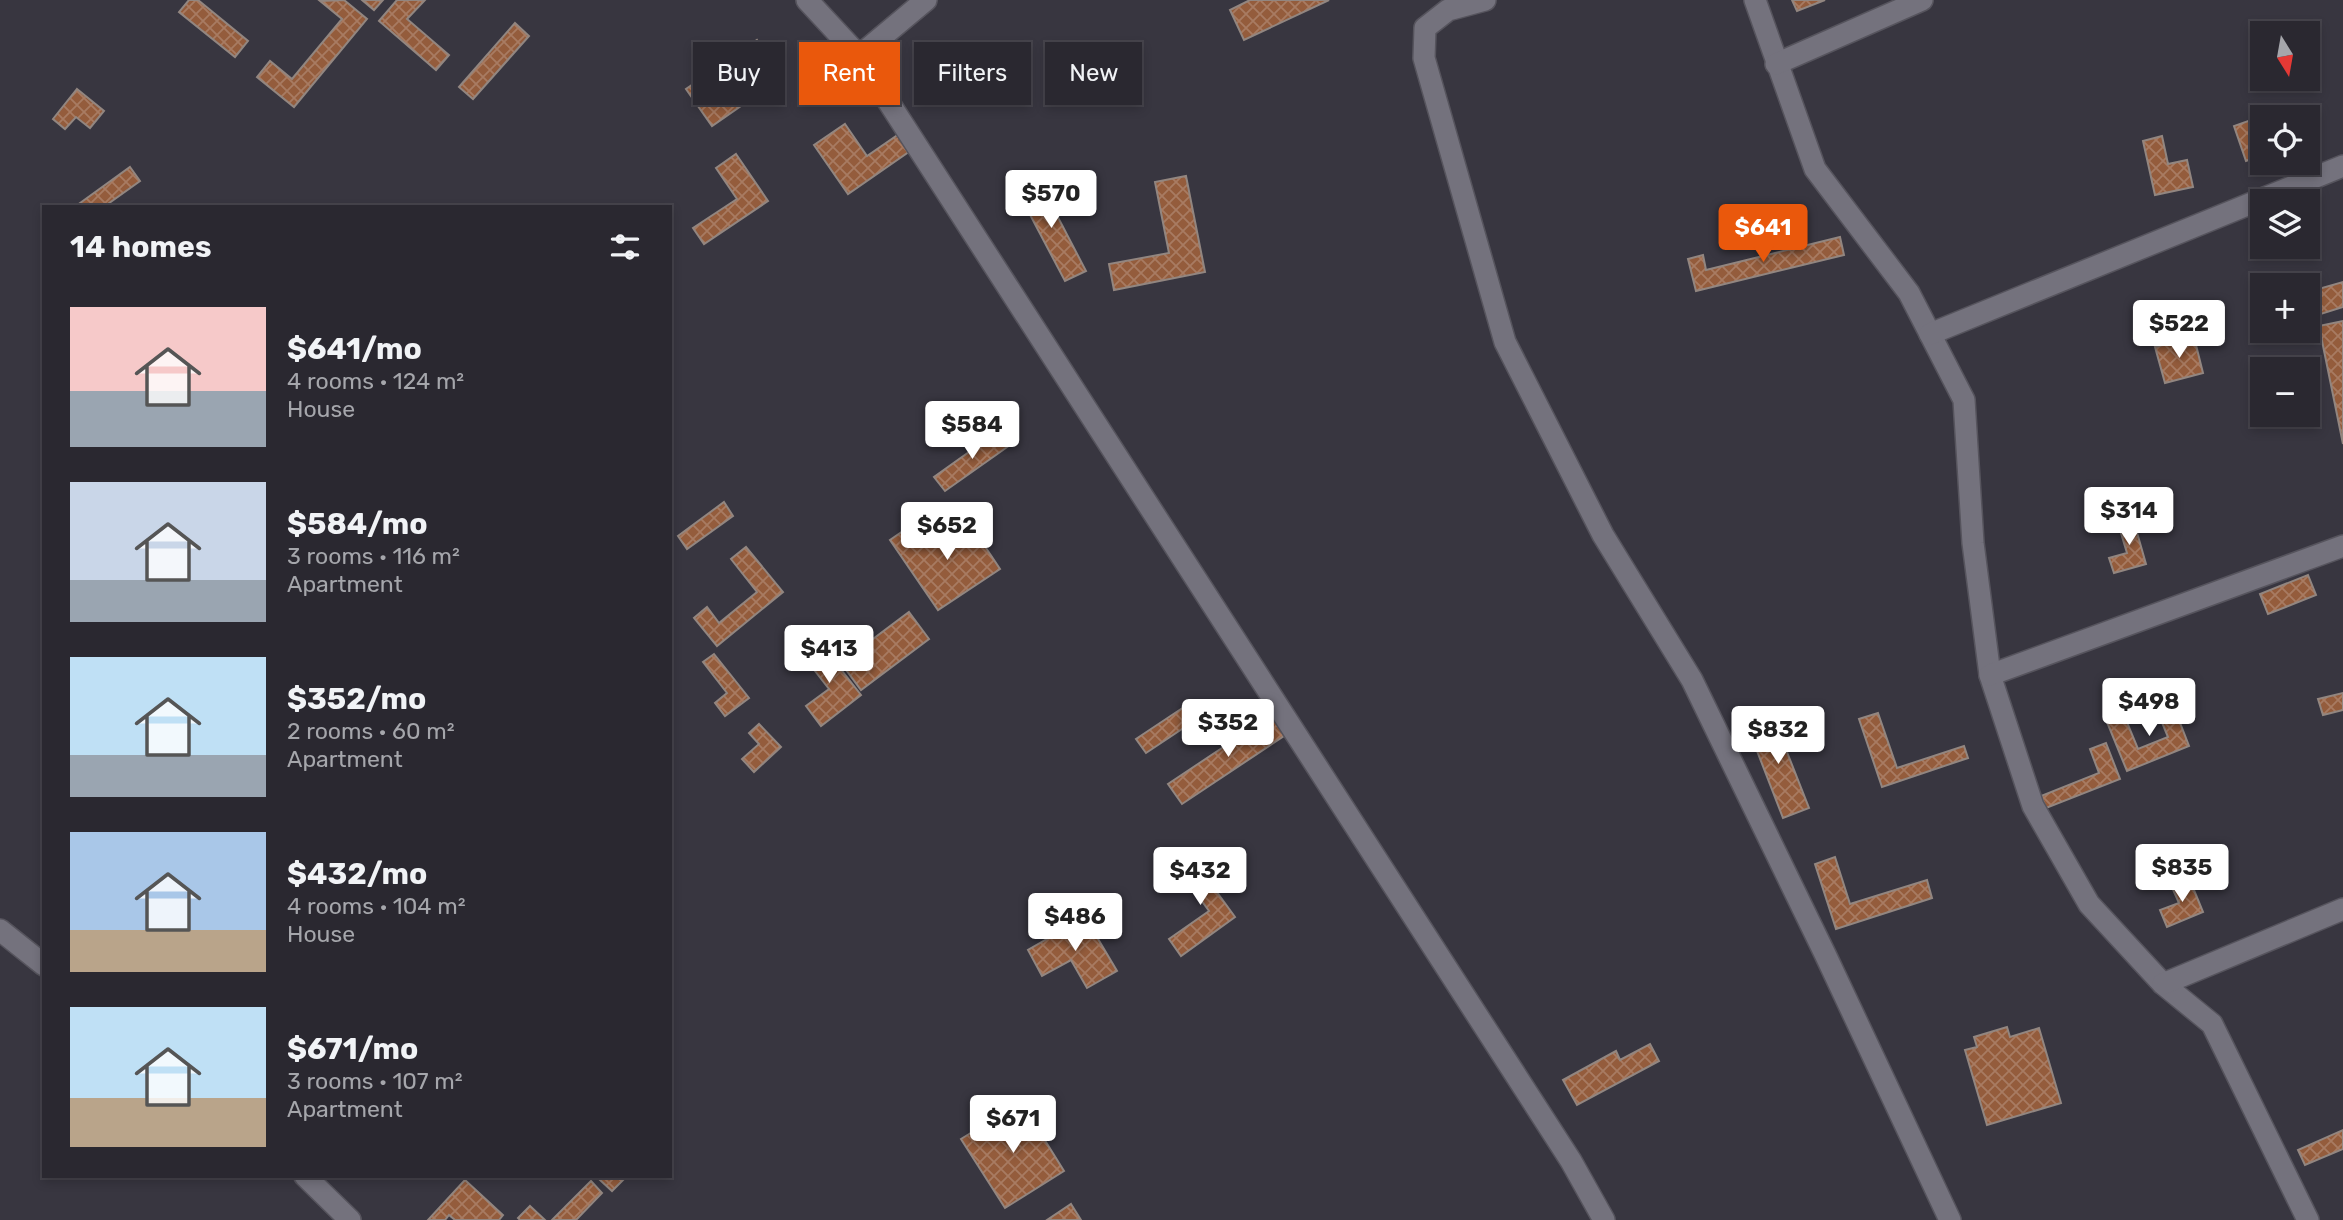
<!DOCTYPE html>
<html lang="en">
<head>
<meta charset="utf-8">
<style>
	:root { --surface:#2a2830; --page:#36343c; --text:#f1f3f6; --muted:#a5a6ab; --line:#46444c; --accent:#ea580c }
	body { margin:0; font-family:Rubik,sans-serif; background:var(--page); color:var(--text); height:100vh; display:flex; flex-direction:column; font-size:26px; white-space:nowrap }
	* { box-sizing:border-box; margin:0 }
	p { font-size:23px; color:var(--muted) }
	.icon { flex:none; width:38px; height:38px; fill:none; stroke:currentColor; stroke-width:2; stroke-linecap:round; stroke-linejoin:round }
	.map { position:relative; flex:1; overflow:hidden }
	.details { position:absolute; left:42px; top:205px; width:630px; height:973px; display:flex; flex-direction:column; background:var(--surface); border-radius:0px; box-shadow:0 4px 10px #0003,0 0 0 2px var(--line) }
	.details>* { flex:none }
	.top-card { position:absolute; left:693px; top:42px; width:665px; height:63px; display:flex; gap:14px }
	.needle { width:46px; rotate:169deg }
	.controls { position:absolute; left:2250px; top:21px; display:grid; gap:14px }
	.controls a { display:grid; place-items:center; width:70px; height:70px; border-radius:0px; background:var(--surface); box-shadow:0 4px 10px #0003,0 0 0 2px var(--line); font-size:35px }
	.price { position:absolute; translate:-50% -60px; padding:0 16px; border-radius:7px; background:#fff; color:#222; font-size:23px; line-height:46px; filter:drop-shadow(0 2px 4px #0008) }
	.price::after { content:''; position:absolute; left:50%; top:42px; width:21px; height:16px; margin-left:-10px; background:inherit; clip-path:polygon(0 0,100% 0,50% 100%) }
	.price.selected { background:var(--accent); color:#fff }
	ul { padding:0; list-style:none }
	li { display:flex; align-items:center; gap:21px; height:175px; padding:0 28px }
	li span { display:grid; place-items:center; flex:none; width:196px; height:140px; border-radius:0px; color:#555 }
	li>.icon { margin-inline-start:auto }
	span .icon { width:84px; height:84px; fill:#fffc; stroke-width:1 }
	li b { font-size:30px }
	h2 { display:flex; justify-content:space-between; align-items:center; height:84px; padding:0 28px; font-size:30px }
	.chip { padding:0 24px; border-radius:0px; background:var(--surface); box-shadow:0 4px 10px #0003,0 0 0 2px var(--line); font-size:24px; line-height:63px }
	.chip.selected { background:var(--accent); color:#fff }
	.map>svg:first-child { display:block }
	.building { fill:url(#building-cross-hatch); stroke:#928680; stroke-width:2 }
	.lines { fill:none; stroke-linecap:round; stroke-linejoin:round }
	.street-casing { stroke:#56545d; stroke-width:24 }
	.street { stroke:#74727d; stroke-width:21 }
</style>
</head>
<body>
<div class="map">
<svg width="2343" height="1220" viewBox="0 0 2343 1220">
	<defs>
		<pattern id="building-cross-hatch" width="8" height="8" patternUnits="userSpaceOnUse" patternTransform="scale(1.75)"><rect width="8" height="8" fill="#945c3c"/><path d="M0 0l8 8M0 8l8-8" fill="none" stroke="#a87b62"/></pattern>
	</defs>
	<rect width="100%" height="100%" fill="#383640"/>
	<g class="building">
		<polygon points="189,0 198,0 248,41 235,57 179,12"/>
		<polygon points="344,0 367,19 294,107 257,77 270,61 292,79 342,19 320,1"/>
		<polygon points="362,0 383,0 374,10"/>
		<polygon points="397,0 425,0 407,19 449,55 436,70 379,21"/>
		<polygon points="1250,0 1329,0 1244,40 1230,10"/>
		<polygon points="1792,0 1825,0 1797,11"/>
		<polygon points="515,23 529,36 473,99 459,87"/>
		<polygon points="757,40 783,77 712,126 686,89"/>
		<polygon points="77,89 104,111 90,128 76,117 65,129 53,119"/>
		<polygon points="2285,108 2288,117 2263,117 2263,155 2246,161 2234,126"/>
		<polygon points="845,124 867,156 902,132 913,149 848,194 814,145"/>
		<polygon points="2162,136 2168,164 2187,160 2193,187 2155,195 2143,141"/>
		<polygon points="736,154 768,201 704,244 693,228 737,199 716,168"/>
		<polygon points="130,167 140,181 105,206 76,206"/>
		<polygon points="1186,176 1205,272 1114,290 1109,264 1169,253 1155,182"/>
		<polygon points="1038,179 1086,271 1065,281 1017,190"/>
		<polygon points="1840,237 1844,255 1696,291 1688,259 1703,255 1706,270"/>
		<polygon points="2343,282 2343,307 2308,318 2308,292"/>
		<polygon points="2343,321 2343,444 2319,326"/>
		<polygon points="2194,337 2203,373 2165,383 2155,347"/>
		<polygon points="1000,430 1010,445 945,491 934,477"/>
		<polygon points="724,502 733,516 687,549 678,536"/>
		<polygon points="2132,515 2146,564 2114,573 2109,558 2127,553 2117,520"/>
		<polygon points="966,518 1000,569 938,610 890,540 909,527 922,547"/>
		<polygon points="746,547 783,592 717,646 694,618 707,607 719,623 757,592 731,559"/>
		<polygon points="2308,575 2316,595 2268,614 2260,594"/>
		<polygon points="909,612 929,639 861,690 841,663"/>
		<polygon points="818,640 861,695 821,726 806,706 829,689 801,653"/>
		<polygon points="714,654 749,698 725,716 715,703 727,693 703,662"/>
		<polygon points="2343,693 2343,710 2323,715 2318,699"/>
		<polygon points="2170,697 2189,746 2127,771 2107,722 2124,715 2138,749 2168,737 2154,703"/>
		<polygon points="1193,701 1203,715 1146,753 1136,739"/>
		<polygon points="1878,713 1897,768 1964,746 1968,758 1882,787 1859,719"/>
		<polygon points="1273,714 1287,734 1182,804 1168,784"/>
		<polygon points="1772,714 1809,808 1783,818 1747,725"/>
		<polygon points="759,724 781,747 754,772 742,759 759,744 749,733"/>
		<polygon points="2106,743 2120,779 2046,808 2041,796 2099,773 2090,749"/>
		<polygon points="1187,851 1235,917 1181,956 1169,939 1209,911 1173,861"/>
		<polygon points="1835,857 1850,904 1927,880 1932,898 1836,929 1815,864"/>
		<polygon points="2189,878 2203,912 2167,927 2160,910 2179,903 2171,885"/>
		<polygon points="1085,917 1117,971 1087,988 1071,960 1042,976 1028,950"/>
		<polygon points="2007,1027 2010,1037 2039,1028 2061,1103 1987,1125 1965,1050 1977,1047 1974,1037"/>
		<polygon points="1650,1044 1659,1061 1577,1105 1563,1080 1616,1051 1620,1060"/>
		<polygon points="1021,1102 1064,1171 1005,1208 961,1139"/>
		<polygon points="2343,1130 2343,1149 2305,1165 2298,1150"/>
		<polygon points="604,1176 627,1176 612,1191 600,1180"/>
		<polygon points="465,1180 503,1215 499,1220 455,1220 449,1215 445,1220 428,1220"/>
		<polygon points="591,1181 602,1193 576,1220 552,1220"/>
		<polygon points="1071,1204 1081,1220 1047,1220"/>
		<polygon points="530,1206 545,1220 520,1220 518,1218"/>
	</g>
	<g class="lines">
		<g class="street-casing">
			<g id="street">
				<polyline points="807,0 859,56 1571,1161 1604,1220"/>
				<polyline points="1485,0 1448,10 1425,28 1424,58 1505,342 1603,535 1692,680 1825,954 1950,1220"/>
				<polyline points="1755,0 1815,169 1909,293 1964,400 1973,543 1990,675 2033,806 2089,904 2163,984 2212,1024 2308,1220"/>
				<polyline points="859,56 926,0"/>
				<polyline points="1776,64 1922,0"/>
				<polyline points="1930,334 2343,166"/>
				<polyline points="1990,675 2343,546"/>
				<polyline points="0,930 44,965"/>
				<polyline points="2163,984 2343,909"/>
				<polyline points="305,1176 350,1220"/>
			</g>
		</g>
		<use href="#street" class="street"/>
	</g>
</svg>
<div class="controls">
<a><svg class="needle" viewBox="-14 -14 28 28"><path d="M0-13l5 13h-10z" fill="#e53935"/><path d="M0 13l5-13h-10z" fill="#a5a6ab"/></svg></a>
<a><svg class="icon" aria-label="locate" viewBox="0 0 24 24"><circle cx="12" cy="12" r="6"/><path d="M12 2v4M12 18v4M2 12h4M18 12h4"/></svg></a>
<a><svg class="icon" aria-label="layers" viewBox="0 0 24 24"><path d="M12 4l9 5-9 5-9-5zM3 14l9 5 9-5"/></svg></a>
<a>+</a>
<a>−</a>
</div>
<b class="price" style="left:1051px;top:230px">$570</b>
<b class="price selected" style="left:1763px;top:264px">$641</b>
<b class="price" style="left:2179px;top:360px">$522</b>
<b class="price" style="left:972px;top:461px">$584</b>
<b class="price" style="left:2129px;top:547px">$314</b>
<b class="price" style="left:947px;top:562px">$652</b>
<b class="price" style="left:829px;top:685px">$413</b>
<b class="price" style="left:2149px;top:738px">$498</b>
<b class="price" style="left:1228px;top:759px">$352</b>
<b class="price" style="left:1778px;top:766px">$832</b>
<b class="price" style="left:2182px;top:904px">$835</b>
<b class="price" style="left:1200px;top:907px">$432</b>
<b class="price" style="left:1075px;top:953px">$486</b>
<b class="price" style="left:1013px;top:1155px">$671</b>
<div class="top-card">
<a class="chip">Buy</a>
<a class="chip selected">Rent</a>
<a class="chip">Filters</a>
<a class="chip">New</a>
</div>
<section class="details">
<h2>14 homes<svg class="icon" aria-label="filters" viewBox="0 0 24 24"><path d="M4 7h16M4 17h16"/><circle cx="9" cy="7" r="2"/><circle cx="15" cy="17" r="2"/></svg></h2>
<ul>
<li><span style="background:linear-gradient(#f6c9c9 60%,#9aa5b1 0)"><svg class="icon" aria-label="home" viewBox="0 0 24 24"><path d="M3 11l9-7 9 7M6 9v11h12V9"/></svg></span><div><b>$641/mo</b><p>4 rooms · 124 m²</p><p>House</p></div></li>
<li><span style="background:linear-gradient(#c9d6e8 70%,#9aa5b1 0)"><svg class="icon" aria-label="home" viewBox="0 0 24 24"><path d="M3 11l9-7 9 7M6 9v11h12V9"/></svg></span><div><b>$584/mo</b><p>3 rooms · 116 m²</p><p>Apartment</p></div></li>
<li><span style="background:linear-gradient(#bfe0f5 70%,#9aa5b1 0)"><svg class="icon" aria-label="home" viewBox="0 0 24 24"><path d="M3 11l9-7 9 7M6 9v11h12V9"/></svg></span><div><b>$352/mo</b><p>2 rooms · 60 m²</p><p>Apartment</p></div></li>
<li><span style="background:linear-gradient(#a9c7e8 70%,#b9a48a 0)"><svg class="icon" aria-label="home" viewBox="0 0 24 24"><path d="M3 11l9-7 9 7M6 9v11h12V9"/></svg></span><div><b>$432/mo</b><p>4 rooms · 104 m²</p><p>House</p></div></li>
<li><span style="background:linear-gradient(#bfe0f5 65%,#b9a48a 0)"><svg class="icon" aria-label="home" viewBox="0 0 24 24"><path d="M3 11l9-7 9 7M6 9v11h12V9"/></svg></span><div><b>$671/mo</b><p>3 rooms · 107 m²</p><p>Apartment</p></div></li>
</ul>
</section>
</div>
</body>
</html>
